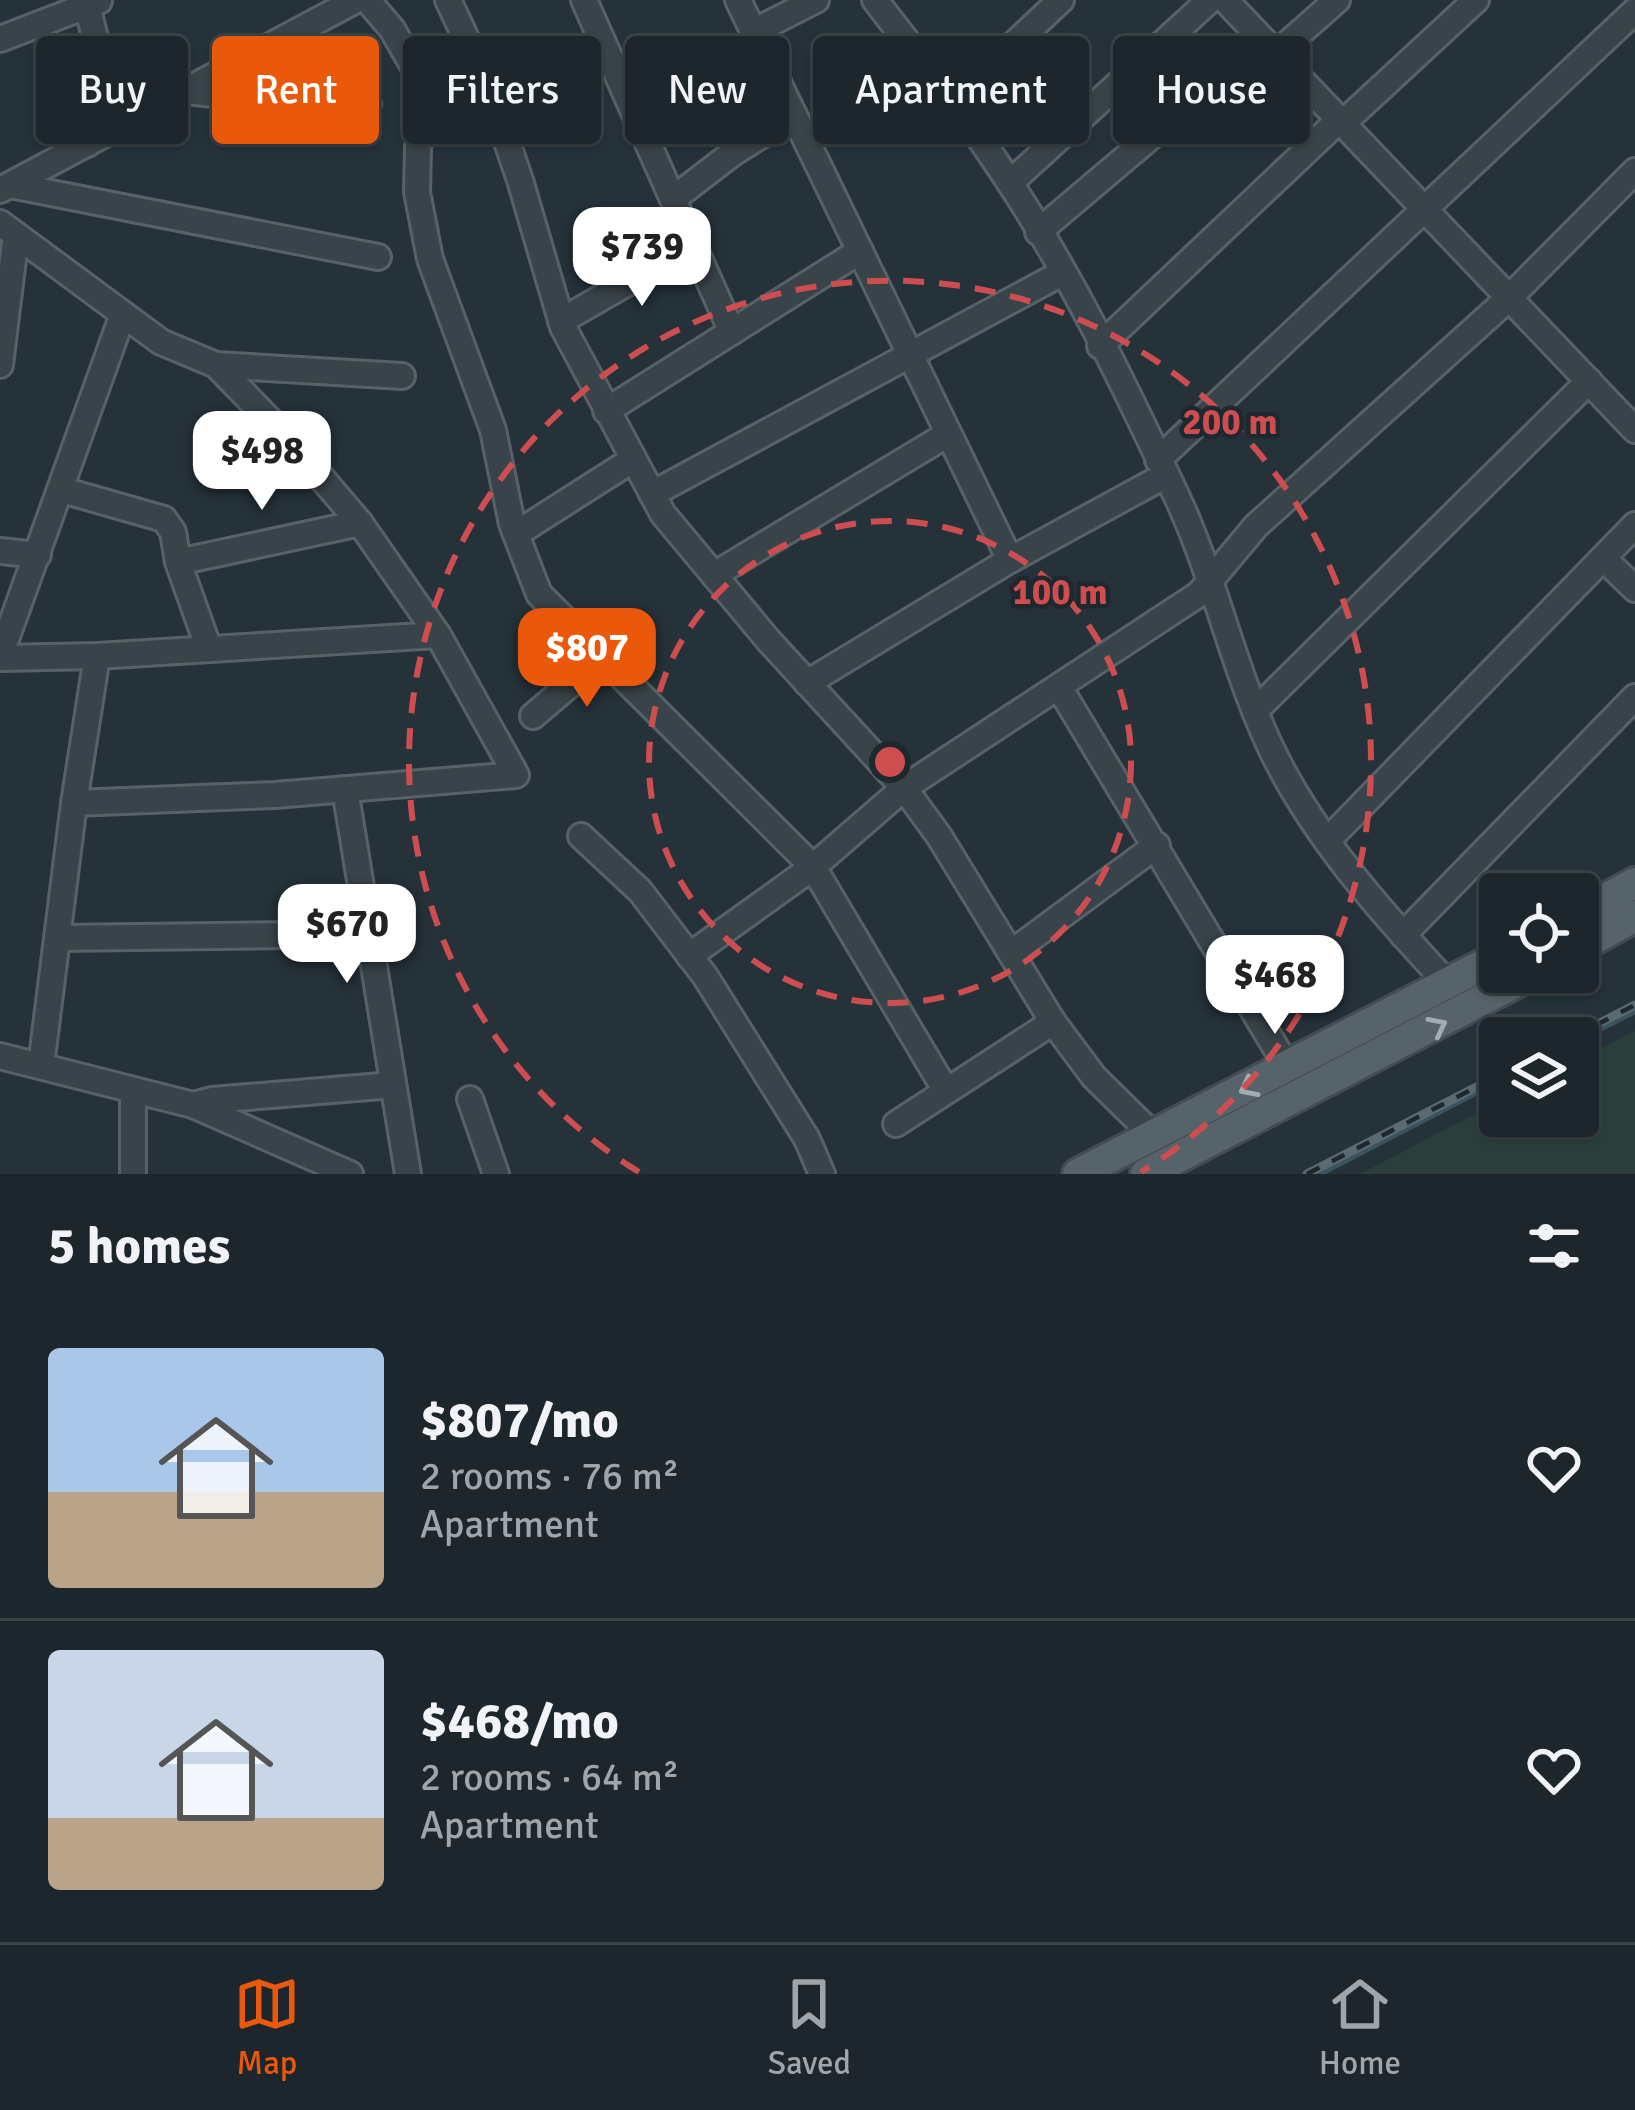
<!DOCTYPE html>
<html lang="en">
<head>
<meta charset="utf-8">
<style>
	:root { --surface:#1c262c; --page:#293238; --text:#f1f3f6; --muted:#a0a5a9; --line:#3a4348; --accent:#ea580c }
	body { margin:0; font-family:Signika,sans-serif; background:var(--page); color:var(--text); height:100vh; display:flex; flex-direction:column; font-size:45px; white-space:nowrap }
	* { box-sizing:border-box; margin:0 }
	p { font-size:39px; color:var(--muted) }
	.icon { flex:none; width:66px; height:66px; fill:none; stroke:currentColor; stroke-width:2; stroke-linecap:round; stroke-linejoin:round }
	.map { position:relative; height:1174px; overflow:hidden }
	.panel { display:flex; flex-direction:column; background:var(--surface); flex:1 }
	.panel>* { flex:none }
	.top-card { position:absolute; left:36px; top:36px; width:1563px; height:108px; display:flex; gap:24px }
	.tools { position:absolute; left:1479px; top:873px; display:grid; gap:24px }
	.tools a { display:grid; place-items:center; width:120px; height:120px; border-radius:12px; background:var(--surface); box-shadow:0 3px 9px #0004,0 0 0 3px var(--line); font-size:60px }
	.price { position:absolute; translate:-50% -102px; padding:0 27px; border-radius:24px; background:#fff; color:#222; font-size:39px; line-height:78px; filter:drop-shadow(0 3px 6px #0008) }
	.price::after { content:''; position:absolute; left:50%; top:72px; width:36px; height:27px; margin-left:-18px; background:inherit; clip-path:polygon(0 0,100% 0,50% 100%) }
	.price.on { background:var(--accent); color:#fff }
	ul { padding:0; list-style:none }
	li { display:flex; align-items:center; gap:36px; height:300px; padding:0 48px }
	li+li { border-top:3px solid var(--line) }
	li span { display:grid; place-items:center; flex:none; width:336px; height:240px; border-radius:12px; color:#555 }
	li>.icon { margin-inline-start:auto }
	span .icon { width:144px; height:144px; fill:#fffc; stroke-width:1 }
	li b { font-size:51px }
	h2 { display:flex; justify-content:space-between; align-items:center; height:144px; padding:0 48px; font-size:51px }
	.chip { padding:0 42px; border-radius:12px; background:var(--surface); box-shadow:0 3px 9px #0004,0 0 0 3px var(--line); font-size:42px; line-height:108px }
	.chip.on { background:var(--accent); color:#fff }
	.menu { display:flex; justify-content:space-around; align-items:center; height:168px; border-top:3px solid var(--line); background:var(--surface); font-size:33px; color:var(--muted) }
	.menu a { display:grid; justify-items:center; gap:6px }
	.menu .on { color:var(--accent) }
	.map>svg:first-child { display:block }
	.green { fill:#2a3f3b }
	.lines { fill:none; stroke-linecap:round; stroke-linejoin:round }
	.stream { stroke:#3b525f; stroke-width:4.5 }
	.minor-casing { stroke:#576268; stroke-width:30 }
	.major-casing { stroke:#424d53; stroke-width:36 }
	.minor { stroke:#39444a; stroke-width:24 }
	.major { stroke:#57636a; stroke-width:30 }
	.rail-casing { stroke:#5b6971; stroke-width:9 }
	.rail { stroke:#1e292f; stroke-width:4.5; stroke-dasharray:14; stroke-linecap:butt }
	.oneway { stroke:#a1adb4 }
	.ring { fill:none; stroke:#ce4e50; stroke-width:6; stroke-dasharray:21 15 }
	.centre { fill:#ce4e50; stroke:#1e292f; stroke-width:6 }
	.ring-label { font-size:36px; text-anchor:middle; font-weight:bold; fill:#ce4e50; stroke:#1e292f; stroke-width:9; stroke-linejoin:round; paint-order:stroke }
</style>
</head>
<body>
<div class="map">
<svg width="1635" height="1174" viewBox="0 0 1635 1174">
	<rect width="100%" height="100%" fill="#25323a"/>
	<polygon class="green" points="1635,1031 1635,1174 1360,1174 1500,1101 1500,1116 1578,1116 1578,1060"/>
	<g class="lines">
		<g class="stream">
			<polyline points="1578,1041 1635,1012"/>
			<polyline points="1321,1174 1500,1081"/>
		</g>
		<g class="minor-casing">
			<g id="minor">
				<polyline points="367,0 392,29 415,69 429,108 418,147 417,192 430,259 493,430 512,524 539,594 813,867 946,1091"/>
				<polyline points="448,0 486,81 520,180 563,327 663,514 769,641 904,788 939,836 1053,1022 1094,1077 1153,1135"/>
				<polyline points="584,0 732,332"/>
				<polyline points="738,0 1010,560"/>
				<path d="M875 0C917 55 962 110 1000 168 1069 270 1125 386 1177 497 1214 576 1232 664 1269 744 1311 834 1381 912 1448 984"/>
				<polyline points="1225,0 1635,430"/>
				<polyline points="753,32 816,0"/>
				<polyline points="0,39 99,1"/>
				<polyline points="1276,54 1337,0"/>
				<polyline points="186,91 315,105 368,104"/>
				<polyline points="952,102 1061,0"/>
				<polyline points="1343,123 1476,0"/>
				<polyline points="87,144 97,46 87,5"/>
				<polyline points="1010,183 1210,0"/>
				<polyline points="10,185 378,257"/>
				<polyline points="0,190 356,0"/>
				<polyline points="673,199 733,153 794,115"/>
				<polyline points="0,223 161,342 216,365 291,442 360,523 438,635 516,775 275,795 74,803"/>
				<polyline points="1038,232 1264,41"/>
				<polyline points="561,321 693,245"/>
				<polyline points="1100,346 1339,120"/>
				<polyline points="0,365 16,235"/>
				<polyline points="216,365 402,376"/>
				<polyline points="606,411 860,251"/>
				<polyline points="1158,460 1635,11"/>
				<polyline points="62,490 164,519 173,532 178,562 209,649"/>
				<polyline points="652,494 1062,273"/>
				<polyline points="516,534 632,460"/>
				<polyline points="0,551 38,555"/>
				<polyline points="1603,558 1635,589"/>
				<polyline points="178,562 360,523"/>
				<polyline points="714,575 948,434"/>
				<polyline points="0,656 123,314"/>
				<polyline points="0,658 97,656 438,635"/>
				<polyline points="807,683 1010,560 1166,475"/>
				<polyline points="1059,687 1288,1068"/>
				<polyline points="1255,711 1589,381"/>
				<polyline points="533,716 601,658"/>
				<polyline points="345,789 408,1174"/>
				<polyline points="581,836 640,891 705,976 807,1139 822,1174"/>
				<polyline points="1328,840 1635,525"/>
				<polyline points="1403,935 1635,697"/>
				<polyline points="57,938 369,934"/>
				<polyline points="1011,953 1157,845"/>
				<polyline points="689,956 813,867 904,788 1199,594 1256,526 1509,298 1635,171"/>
				<polyline points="0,1056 193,1105 350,1174"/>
				<polyline points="41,1066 74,803 97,656"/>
				<polyline points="133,1090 133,1174"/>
				<polyline points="470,1099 496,1174"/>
				<polyline points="193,1105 212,1100 393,1085"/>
				<polyline points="896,1124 1053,1022"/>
			</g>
		</g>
		<g class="major-casing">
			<g id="major">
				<polyline points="1578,914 1635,883"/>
				<polyline points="1578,948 1635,916"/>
				<polyline points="1078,1174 1500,956"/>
				<polyline points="1146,1174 1536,972"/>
			</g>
		</g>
		<use href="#minor" class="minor"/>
		<use href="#major" class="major"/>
		<g class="rail-casing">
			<g id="rail">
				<polyline points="1571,1038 1635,1005"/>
				<polyline points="1307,1174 1500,1075"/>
			</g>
		</g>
		<use href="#rail" class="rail"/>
	</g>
	<defs><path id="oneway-chevron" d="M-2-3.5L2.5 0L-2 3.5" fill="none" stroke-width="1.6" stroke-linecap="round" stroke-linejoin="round" transform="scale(3)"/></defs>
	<g class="oneway">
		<use href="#oneway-chevron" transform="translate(1438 1026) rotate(-27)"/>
		<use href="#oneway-chevron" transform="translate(1248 1088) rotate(153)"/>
	</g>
	<g class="ring">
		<circle cx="890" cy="762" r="241"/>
		<path d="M639 1172A481 481 0 1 1 1141 1172"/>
	</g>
	<circle cx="890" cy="762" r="18" class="centre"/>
	<g class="ring-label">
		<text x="1230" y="434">200 m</text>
		<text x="1060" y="604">100 m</text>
	</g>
</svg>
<div class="tools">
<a><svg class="icon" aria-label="locate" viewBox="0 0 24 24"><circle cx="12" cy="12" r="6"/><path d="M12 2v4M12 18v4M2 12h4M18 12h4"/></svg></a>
<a><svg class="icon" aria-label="layers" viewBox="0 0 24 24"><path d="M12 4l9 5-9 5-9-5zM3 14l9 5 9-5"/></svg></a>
</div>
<b class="price" style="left:642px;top:309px">$739</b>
<b class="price" style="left:262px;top:513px">$498</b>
<b class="price on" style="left:587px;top:710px">$807</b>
<b class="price" style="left:347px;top:986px">$670</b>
<b class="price" style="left:1275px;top:1037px">$468</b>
<div class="top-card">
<a class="chip">Buy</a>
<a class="chip on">Rent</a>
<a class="chip">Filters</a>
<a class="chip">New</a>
<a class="chip">Apartment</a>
<a class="chip">House</a>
</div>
</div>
<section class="panel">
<h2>5 homes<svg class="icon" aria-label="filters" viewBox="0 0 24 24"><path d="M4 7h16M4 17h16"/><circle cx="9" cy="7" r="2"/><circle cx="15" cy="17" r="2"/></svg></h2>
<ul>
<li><span style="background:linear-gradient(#a9c7e8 60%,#b9a48a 0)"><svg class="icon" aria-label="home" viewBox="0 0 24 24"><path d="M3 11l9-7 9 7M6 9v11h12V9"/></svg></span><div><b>$807/mo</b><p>2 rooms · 76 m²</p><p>Apartment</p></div><svg class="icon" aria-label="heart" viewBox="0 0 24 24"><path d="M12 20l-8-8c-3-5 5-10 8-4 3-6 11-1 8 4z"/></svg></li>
<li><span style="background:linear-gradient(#c9d6e8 70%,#b9a48a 0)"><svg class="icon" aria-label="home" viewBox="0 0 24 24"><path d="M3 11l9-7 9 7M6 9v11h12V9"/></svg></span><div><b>$468/mo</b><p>2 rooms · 64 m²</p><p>Apartment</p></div><svg class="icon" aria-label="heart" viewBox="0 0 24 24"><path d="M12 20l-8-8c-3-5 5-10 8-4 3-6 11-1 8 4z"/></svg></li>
</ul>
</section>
<nav class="menu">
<a class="on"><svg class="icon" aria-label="map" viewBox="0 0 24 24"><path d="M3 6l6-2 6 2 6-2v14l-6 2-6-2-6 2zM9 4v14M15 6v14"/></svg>Map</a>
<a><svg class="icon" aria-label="saved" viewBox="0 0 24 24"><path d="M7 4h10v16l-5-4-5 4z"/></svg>Saved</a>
<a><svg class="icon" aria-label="home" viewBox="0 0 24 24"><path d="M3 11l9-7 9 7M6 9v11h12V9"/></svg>Home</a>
</nav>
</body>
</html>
